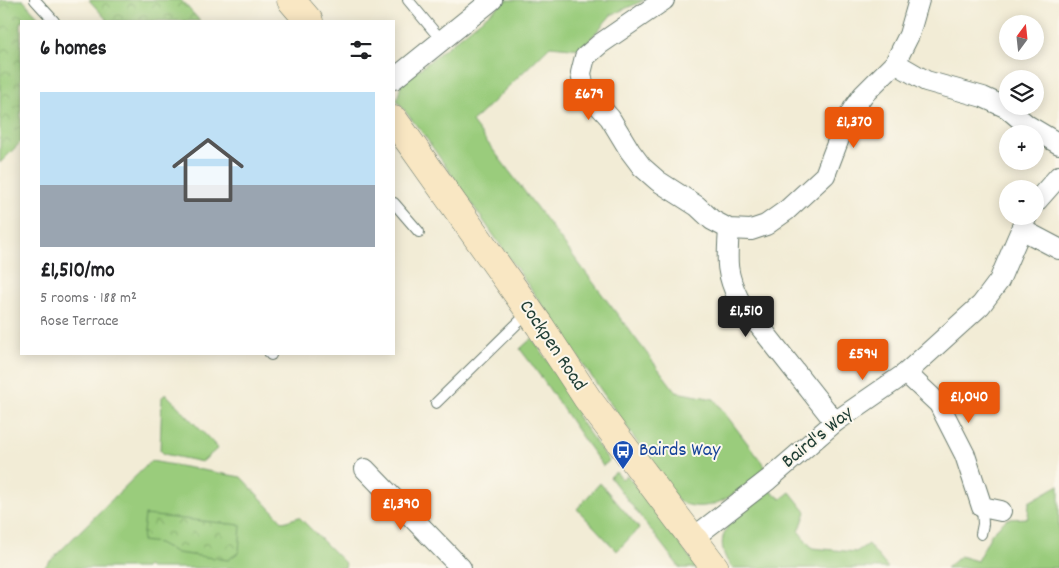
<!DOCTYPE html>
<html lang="en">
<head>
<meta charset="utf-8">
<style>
	:root { --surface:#fff; --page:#f2f2f2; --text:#202124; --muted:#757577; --accent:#ea580c }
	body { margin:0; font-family:Dekko,sans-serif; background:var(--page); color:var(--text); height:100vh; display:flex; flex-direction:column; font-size:19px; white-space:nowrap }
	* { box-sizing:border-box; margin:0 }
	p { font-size:16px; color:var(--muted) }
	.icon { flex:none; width:28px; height:28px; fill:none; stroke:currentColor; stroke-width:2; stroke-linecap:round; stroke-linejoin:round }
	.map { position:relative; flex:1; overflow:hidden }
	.panel { position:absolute; left:20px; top:20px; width:375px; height:335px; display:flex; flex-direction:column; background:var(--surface); border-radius:0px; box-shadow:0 2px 12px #0003 }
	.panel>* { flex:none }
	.needle { width:32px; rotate:15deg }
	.tools { position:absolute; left:999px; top:15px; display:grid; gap:10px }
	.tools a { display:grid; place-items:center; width:45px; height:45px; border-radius:50%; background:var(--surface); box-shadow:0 2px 12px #0003; font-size:25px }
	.price { position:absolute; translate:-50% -42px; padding:0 11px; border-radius:5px; background:var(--accent); color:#fff; font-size:16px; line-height:32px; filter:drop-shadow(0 1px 2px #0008) }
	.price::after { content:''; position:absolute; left:50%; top:30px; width:15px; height:11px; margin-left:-8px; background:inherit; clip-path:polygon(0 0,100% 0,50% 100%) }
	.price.on { background:#222; color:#fff }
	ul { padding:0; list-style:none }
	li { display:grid; align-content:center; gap:10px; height:265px; padding:0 20px }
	li span { display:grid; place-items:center; height:155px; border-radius:0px; color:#555 }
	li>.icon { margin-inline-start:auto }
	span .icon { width:90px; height:90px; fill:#fffc; stroke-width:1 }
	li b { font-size:21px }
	h2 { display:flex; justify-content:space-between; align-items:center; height:60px; padding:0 20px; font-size:21px }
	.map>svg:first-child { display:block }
	.grass { fill:#9acc7c; stroke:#5c8458 }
	.park { fill:url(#park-crowns); stroke:#5c8458 }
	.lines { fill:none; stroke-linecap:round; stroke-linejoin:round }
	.lane-casing { stroke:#697a6d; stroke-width:12 }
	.street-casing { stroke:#697a6d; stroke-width:22 }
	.secondary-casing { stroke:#697a6d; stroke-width:29 }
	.lane { stroke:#fff; stroke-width:10 }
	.street { stroke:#fff; stroke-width:20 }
	.secondary { stroke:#f9e7c3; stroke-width:28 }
	.labels { text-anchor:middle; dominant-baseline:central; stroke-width:4; stroke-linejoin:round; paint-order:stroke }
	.street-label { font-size:20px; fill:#1f3d34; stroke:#fbf7ec }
	.transit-label { font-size:20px; fill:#164399; stroke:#fbf7ec; text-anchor:start }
</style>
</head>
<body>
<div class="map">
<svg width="1059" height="568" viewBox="0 0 1059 568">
	<defs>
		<pattern id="park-crowns" width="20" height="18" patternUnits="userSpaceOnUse" patternTransform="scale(1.25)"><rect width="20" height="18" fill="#9acc7c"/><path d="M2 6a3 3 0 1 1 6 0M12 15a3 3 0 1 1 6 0" fill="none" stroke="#7da766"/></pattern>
	</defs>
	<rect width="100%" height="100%" fill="#fbf7ec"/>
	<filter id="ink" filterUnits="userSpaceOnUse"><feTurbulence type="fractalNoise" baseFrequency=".02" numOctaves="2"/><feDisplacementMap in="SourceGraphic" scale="10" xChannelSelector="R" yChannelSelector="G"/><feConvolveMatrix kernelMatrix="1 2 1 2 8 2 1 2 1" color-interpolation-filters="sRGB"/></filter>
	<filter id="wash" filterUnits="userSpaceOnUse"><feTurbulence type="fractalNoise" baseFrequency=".0096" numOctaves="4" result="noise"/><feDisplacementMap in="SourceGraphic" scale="20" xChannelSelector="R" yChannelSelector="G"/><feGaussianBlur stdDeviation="1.12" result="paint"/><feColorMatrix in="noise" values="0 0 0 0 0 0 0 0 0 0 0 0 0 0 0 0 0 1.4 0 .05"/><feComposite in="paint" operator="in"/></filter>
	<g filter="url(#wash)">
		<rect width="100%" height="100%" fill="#f2ecd6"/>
		<g class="grass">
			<path d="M506 0H645L611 15 582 49 550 46 472 122 676 392 714 399 767 469C740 488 713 519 678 501L424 135 397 101 401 84Z"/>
			<path d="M532 338 582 411 576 415 609 461 603 466C574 428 550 387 520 349Z"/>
			<polygon points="166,394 218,448 202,462 164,454 160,450 162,397"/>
			<polygon points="151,461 241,477 283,522 299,517 346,564 345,568 150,568 147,566 145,568 43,568"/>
			<polygon points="616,472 622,479 627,475 698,568 680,568 610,477"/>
			<polygon points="600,483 639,528 617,551 577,509"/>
			<polygon points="1059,485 1059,568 946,568 960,556 977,561 992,533 1007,519 1028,518 1029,502"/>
			<path d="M768 489 781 499 790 492 806 512 799 532 812 548 856 552 868 544 888 568H732C704 531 743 510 768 489Z"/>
		</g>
		<g class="park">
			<polygon points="0,0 23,0 42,21 21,21 21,142 0,163"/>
			<polygon points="89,0 181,0 200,21 108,21"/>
			<polygon points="145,515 241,525 239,552 228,560 177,553 159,543 142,541"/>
		</g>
	</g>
	<g filter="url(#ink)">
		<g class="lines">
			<g class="lane-casing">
				<g id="lane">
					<polyline points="35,0 54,21"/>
					<polyline points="408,0 442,41"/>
					<polyline points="394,203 419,232"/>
					<polyline points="270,354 271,355"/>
					<polyline points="436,403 529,312"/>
					<polyline points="981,534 983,524 982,507"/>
				</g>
			</g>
			<g class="street-casing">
				<g id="street">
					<polyline points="664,0 600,44 585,57 581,73 584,89 610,118 630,151 642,167 658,181 697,206 712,220 729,229 751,230 766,225 787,210 825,175 843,128 853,109 863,95 895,63 909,35 919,0"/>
					<polyline points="895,63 926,81 983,97 1007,108 1027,125 1059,144"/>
					<polyline points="394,79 492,0"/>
					<polyline points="1035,203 1059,176"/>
					<path d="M729 229C727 260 725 272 739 300L835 422"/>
					<polyline points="1021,229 1059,249"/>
					<polyline points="906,373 939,404 965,455 982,507 1001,511"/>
					<polyline points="365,469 461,568"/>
					<polyline points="693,538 768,480 835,422 906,373 981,305 999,281 1027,216"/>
				</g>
			</g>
			<g class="secondary-casing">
				<g id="secondary">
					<polyline points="291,0 309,21"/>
					<polyline points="394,120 540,326 587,398 715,568"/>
				</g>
			</g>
			<use href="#lane" class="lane"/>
			<use href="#street" class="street"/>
			<use href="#secondary" class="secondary"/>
		</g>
	</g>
	<defs>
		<g id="bus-pin" transform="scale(1.125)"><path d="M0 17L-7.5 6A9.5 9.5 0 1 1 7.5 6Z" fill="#1a4fb4" stroke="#fbf7ec"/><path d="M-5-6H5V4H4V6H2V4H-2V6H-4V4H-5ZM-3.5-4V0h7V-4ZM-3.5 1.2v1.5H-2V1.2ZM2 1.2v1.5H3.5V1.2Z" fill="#fff"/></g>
	</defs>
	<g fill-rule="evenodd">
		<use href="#bus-pin" x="623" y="451"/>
	</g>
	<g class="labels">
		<g class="street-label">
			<text transform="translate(552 346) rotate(56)">Cockpen Road</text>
			<text transform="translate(818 438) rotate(-39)">Baird's Way</text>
		</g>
		<g class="transit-label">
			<text x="639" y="451">Bairds Way</text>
		</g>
	</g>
</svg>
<div class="tools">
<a><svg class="needle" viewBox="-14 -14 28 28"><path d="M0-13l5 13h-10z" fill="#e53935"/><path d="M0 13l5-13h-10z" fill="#757577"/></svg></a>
<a><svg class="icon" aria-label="layers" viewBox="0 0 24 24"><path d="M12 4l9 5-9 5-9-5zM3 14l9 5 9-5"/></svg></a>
<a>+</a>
<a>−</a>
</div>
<b class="price" style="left:589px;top:121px">£679</b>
<b class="price" style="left:854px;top:149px">£1,370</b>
<b class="price on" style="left:746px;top:338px">£1,510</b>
<b class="price" style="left:863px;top:381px">£594</b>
<b class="price" style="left:969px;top:424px">£1,040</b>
<b class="price" style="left:401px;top:531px">£1,390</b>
<section class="panel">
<h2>6 homes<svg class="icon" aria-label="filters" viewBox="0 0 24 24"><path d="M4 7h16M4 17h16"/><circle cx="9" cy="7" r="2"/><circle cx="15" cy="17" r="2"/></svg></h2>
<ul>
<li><span style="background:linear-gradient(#bfe0f5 60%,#9aa5b1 0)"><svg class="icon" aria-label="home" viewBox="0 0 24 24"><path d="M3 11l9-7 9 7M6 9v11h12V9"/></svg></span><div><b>£1,510/mo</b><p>5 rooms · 188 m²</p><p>Rose Terrace</p></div></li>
</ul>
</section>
</div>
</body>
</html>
